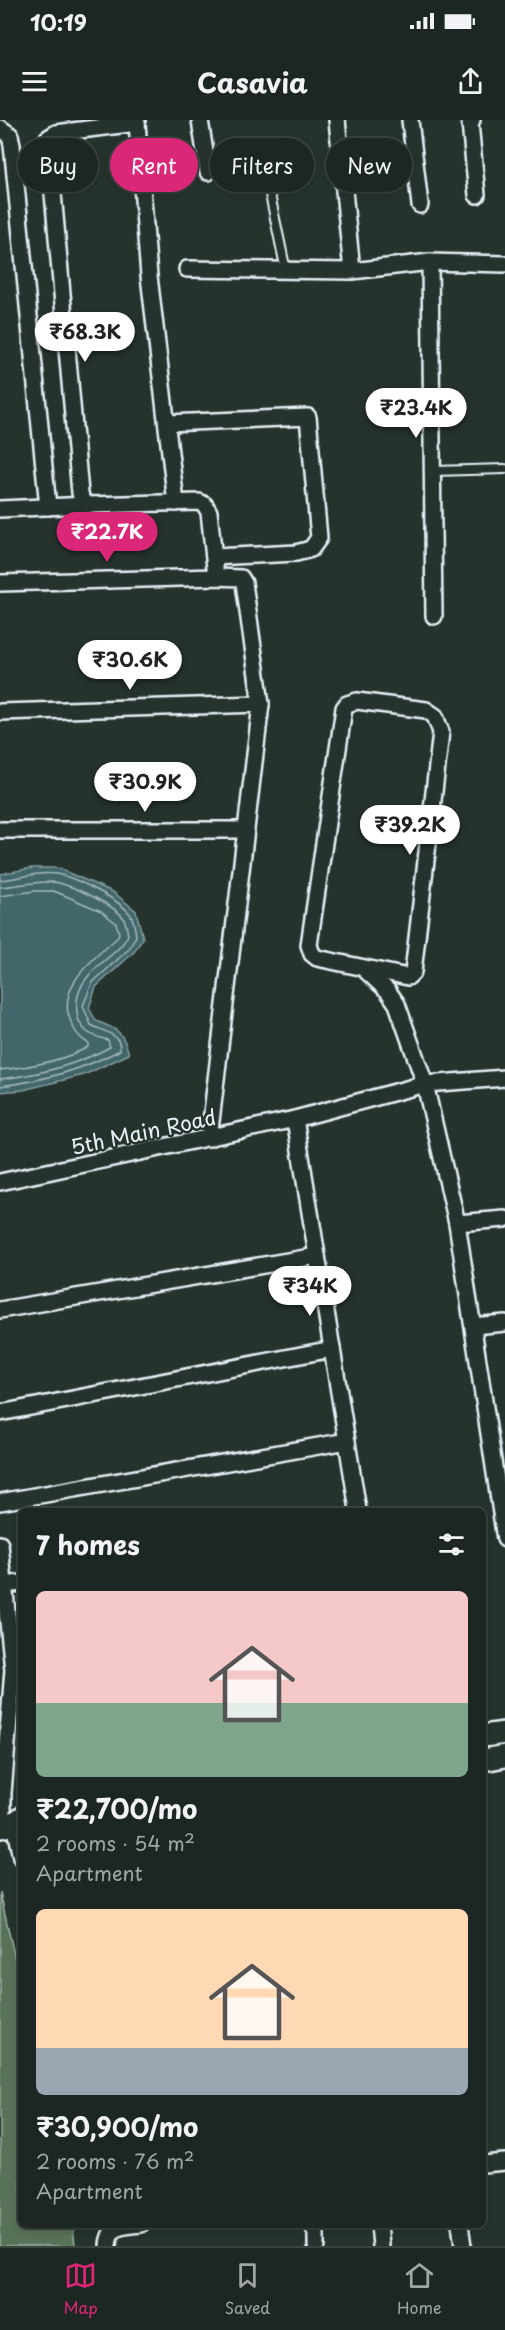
<!DOCTYPE html>
<html lang="en">
<head>
<meta charset="utf-8">
<style>
	:root { --surface:#1c2622; --page:#29322f; --text:#f1f3f6; --muted:#a0a5a5; --line:#3a4340; --accent:#db2777 }
	body { margin:0; font-family:"Playpen Sans",sans-serif; background:var(--page); color:var(--text); height:100vh; display:flex; flex-direction:column; font-size:22px; white-space:nowrap }
	* { box-sizing:border-box; margin:0 }
	p { font-size:20px; color:var(--muted) }
	.icon { flex:none; width:33px; height:33px; fill:none; stroke:currentColor; stroke-width:2; stroke-linecap:round; stroke-linejoin:round }
	.map { position:relative; flex:1; overflow:hidden }
	.side { position:absolute; left:18px; top:1388px; width:468px; height:720px; display:flex; flex-direction:column; background:var(--surface); border-radius:9px; box-shadow:0 3px 9px #0003,0 0 0 2px var(--line) }
	.side>* { flex:none }
	.top-card { position:absolute; left:18px; top:18px; width:470px; height:54px; display:flex; gap:12px }
	.price { position:absolute; translate:-50% -51px; padding:0 14px; border-radius:21px; background:#fff; color:#222; font-size:20px; line-height:39px; filter:drop-shadow(0 2px 3px #0008) }
	.price::after { content:''; position:absolute; left:50%; top:36px; width:18px; height:14px; margin-left:-9px; background:inherit; clip-path:polygon(0 0,100% 0,50% 100%) }
	.price.active { background:var(--accent); color:#fff }
	ul { padding:0; list-style:none }
	li { display:grid; align-content:center; gap:12px; height:318px; padding:0 18px }
	li span { display:grid; place-items:center; height:186px; border-radius:9px; color:#555 }
	li>.icon { margin-inline-start:auto }
	span .icon { width:108px; height:108px; fill:#fffc; stroke-width:1 }
	li b { font-size:26px }
	h2 { display:flex; justify-content:space-between; align-items:center; height:72px; padding:0 18px; font-size:26px }
	.tag { padding:0 21px; border-radius:27px; background:var(--surface); box-shadow:0 3px 9px #0003,0 0 0 2px var(--line); font-size:21px; line-height:54px }
	.tag.active { background:var(--accent); color:#fff }
	.status { display:flex; justify-content:space-between; align-items:center; height:42px; padding:0 30px; background:var(--surface); direction:ltr }
	.status svg { height:16px; fill:currentColor }
	header { display:flex; justify-content:space-between; align-items:center; height:78px; padding:0 18px; background:var(--surface); font-size:27px; font-weight:700 }
	.dock { display:flex; justify-content:space-around; align-items:center; height:84px; border-top:2px solid var(--line); background:var(--surface); font-size:16px; color:var(--muted) }
	.dock a { display:grid; justify-items:center; gap:3px }
	.dock .active { color:var(--accent) }
	.map>svg:first-child { display:block }
	.green { fill:#587258; stroke:#a0b2a8; stroke-width:1.5 }
	.water { fill:#43666a; stroke:#859ea3; stroke-width:1.5 }
	.lines { fill:none; stroke-linecap:round; stroke-linejoin:round }
	.shore { stroke:#a6b9bf; stroke-width:1.5 }
	.lane-casing { stroke:#e8f1f8; stroke-width:12 }
	.street-casing { stroke:#e8f1f8; stroke-width:20 }
	.secondary-casing { stroke:#e8f1f8; stroke-width:26 }
	.lane { stroke:#26332d; stroke-width:8 }
	.street { stroke:#26332d; stroke-width:15 }
	.secondary { stroke:#26332d; stroke-width:21 }
	.labels { text-anchor:middle; dominant-baseline:central; stroke-width:5; stroke-linejoin:round; paint-order:stroke }
	.street-label { font-size:21px; fill:#e8f1f8; stroke:#26332d }
</style>
</head>
<body>
<div class="status"><b>10:19</b><svg viewBox="0 0 49 12"><path d="M0 12V9h3v3zM5 12V6h3v6zM10 12V3h3v9zM15 12V0h3v12zM26 1h20v11H26zM47 4h2v5h-2z"/></svg></div>
<header><svg class="icon" aria-label="menu" viewBox="0 0 24 24"><path d="M4 6h16M4 12h16M4 18h16"/></svg>Casavia<svg class="icon" aria-label="share" viewBox="0 0 24 24"><path d="M12 15V3M7 8l5-5 5 5M5 13v7h14v-7"/></svg></header>
<div class="map">
<svg width="505" height="2126" viewBox="0 0 505 2126">
	<rect width="100%" height="100%" fill="#26332d"/>
	<filter id="ink" filterUnits="userSpaceOnUse"><feTurbulence type="fractalNoise" baseFrequency=".0167" numOctaves="2"/><feDisplacementMap in="SourceGraphic" scale="12" xChannelSelector="R" yChannelSelector="G"/><feConvolveMatrix kernelMatrix="1 2 1 2 8 2 1 2 1" color-interpolation-filters="sRGB"/></filter>
	<g filter="url(#ink)">
		<polygon class="green" points="0,1772 21,1866 21,2104 73,2105 75,2126 0,2126"/>
		<path class="water" d="M32 748H57L113 772 136 791 143 818 134 832 96 867 89 888 96 901C117 909 123 911 129 934L84 955 23 970 0 972V754Z"/>
		<g class="lines">
			<g class="shore">
				<path d="M0 760C18 759 37 751 56 754 74 757 119 779 130 794 134 799 135 809 136 816L129 829 92 863 83 886 91 905C103 912 121 913 120 930 82 950 42 961 0 966"/>
				<path d="M0 767C17 766 34 761 52 762 68 763 112 784 123 797 126 802 127 809 128 815 120 833 98 842 86 859 75 873 72 898 86 911 92 916 101 918 108 920L110 927C76 945 38 955 0 959"/>
				<path d="M0 776 35 771H54L101 791 116 803 119 813 117 818C94 838 55 867 71 902 75 912 79 918 88 923V927C63 941 29 947 0 950"/>
			</g>
			<g class="lane-casing">
				<g id="lane">
					<polyline points="269,70 286,151"/>
					<polyline points="433,351 505,349"/>
				</g>
			</g>
			<g class="street-casing">
				<g id="street">
					<polyline points="136,0 137,3 56,13 48,18 80,373 82,380 88,385 199,382 205,385 209,392 216,457"/>
					<polyline points="200,0 208,52"/>
					<polyline points="337,0 352,151"/>
					<polyline points="410,0 420,85"/>
					<polyline points="472,0 470,3 477,75"/>
					<polyline points="137,3 149,156 176,383"/>
					<polyline points="0,8 10,15 12,25 48,387"/>
					<polyline points="430,142 434,496"/>
					<polyline points="187,149 352,151 430,142 505,144"/>
					<polyline points="167,303 308,297 319,418 311,429 296,433 214,437"/>
					<polyline points="0,389 88,385"/>
					<polyline points="0,463 216,457 241,458 244,463 261,584 209,1018"/>
					<polygon points="357,581 426,590 435,596 441,612 413,852 408,857 317,838 312,834 309,825 344,588 347,584"/>
					<polyline points="0,592 261,584"/>
					<polyline points="0,710 246,710"/>
					<polyline points="363,848 388,871 397,884 425,964 457,1103 505,1419"/>
					<polyline points="295,999 358,1390"/>
					<polyline points="0,1062 295,999 425,964 505,958"/>
					<polyline points="457,1103 505,1099"/>
					<polyline points="0,1190 317,1136"/>
					<polyline points="473,1206 505,1203"/>
					<polyline points="0,1293 332,1229"/>
					<polyline points="0,1382 347,1321"/>
					<polyline points="0,1424 13,1550 3,1673 3,1706"/>
					<polyline points="4,1465 21,1463"/>
					<polyline points="14,1704 21,1738"/>
					<polyline points="483,2044 505,2042"/>
					<polyline points="312,2104 316,2114 316,2126"/>
					<polyline points="379,2104 381,2126"/>
					<polyline points="460,2104 463,2126"/>
					<path d="M108 2126C109 2105 124 2106 141 2104"/>
				</g>
			</g>
			<g class="secondary-casing">
				<g id="secondary">
					<polyline points="483,1616 505,1613"/>
					<polyline points="483,1640 505,1636"/>
					<polyline points="0,1707 14,1704 21,1698"/>
				</g>
			</g>
			<use href="#lane" class="lane"/>
			<use href="#street" class="street"/>
			<use href="#secondary" class="secondary"/>
		</g>
	</g>
	<g class="labels">
		<g class="street-label">
			<text transform="translate(143 1011) rotate(-12)">5th Main Road</text>
		</g>
	</g>
</svg>
<b class="price" style="left:85px;top:243px">₹68.3K</b>
<b class="price" style="left:416px;top:319px">₹23.4K</b>
<b class="price active" style="left:107px;top:443px">₹22.7K</b>
<b class="price" style="left:130px;top:571px">₹30.6K</b>
<b class="price" style="left:145px;top:693px">₹30.9K</b>
<b class="price" style="left:410px;top:736px">₹39.2K</b>
<b class="price" style="left:310px;top:1197px">₹34K</b>
<div class="top-card">
<a class="tag">Buy</a>
<a class="tag active">Rent</a>
<a class="tag">Filters</a>
<a class="tag">New</a>
</div>
<section class="side">
<h2>7 homes<svg class="icon" aria-label="filters" viewBox="0 0 24 24"><path d="M4 7h16M4 17h16"/><circle cx="9" cy="7" r="2"/><circle cx="15" cy="17" r="2"/></svg></h2>
<ul>
<li><span style="background:linear-gradient(#f6c9c9 60%,#7fa58c 0)"><svg class="icon" aria-label="home" viewBox="0 0 24 24"><path d="M3 11l9-7 9 7M6 9v11h12V9"/></svg></span><div><b>₹22,700/mo</b><p>2 rooms · 54 m²</p><p>Apartment</p></div></li>
<li><span style="background:linear-gradient(#ffd9b3 75%,#9aa5b1 0)"><svg class="icon" aria-label="home" viewBox="0 0 24 24"><path d="M3 11l9-7 9 7M6 9v11h12V9"/></svg></span><div><b>₹30,900/mo</b><p>2 rooms · 76 m²</p><p>Apartment</p></div></li>
</ul>
</section>
</div>
<nav class="dock">
<a class="active"><svg class="icon" aria-label="map" viewBox="0 0 24 24"><path d="M3 6l6-2 6 2 6-2v14l-6 2-6-2-6 2zM9 4v14M15 6v14"/></svg>Map</a>
<a><svg class="icon" aria-label="saved" viewBox="0 0 24 24"><path d="M7 4h10v16l-5-4-5 4z"/></svg>Saved</a>
<a><svg class="icon" aria-label="home" viewBox="0 0 24 24"><path d="M3 11l9-7 9 7M6 9v11h12V9"/></svg>Home</a>
</nav>
</body>
</html>
